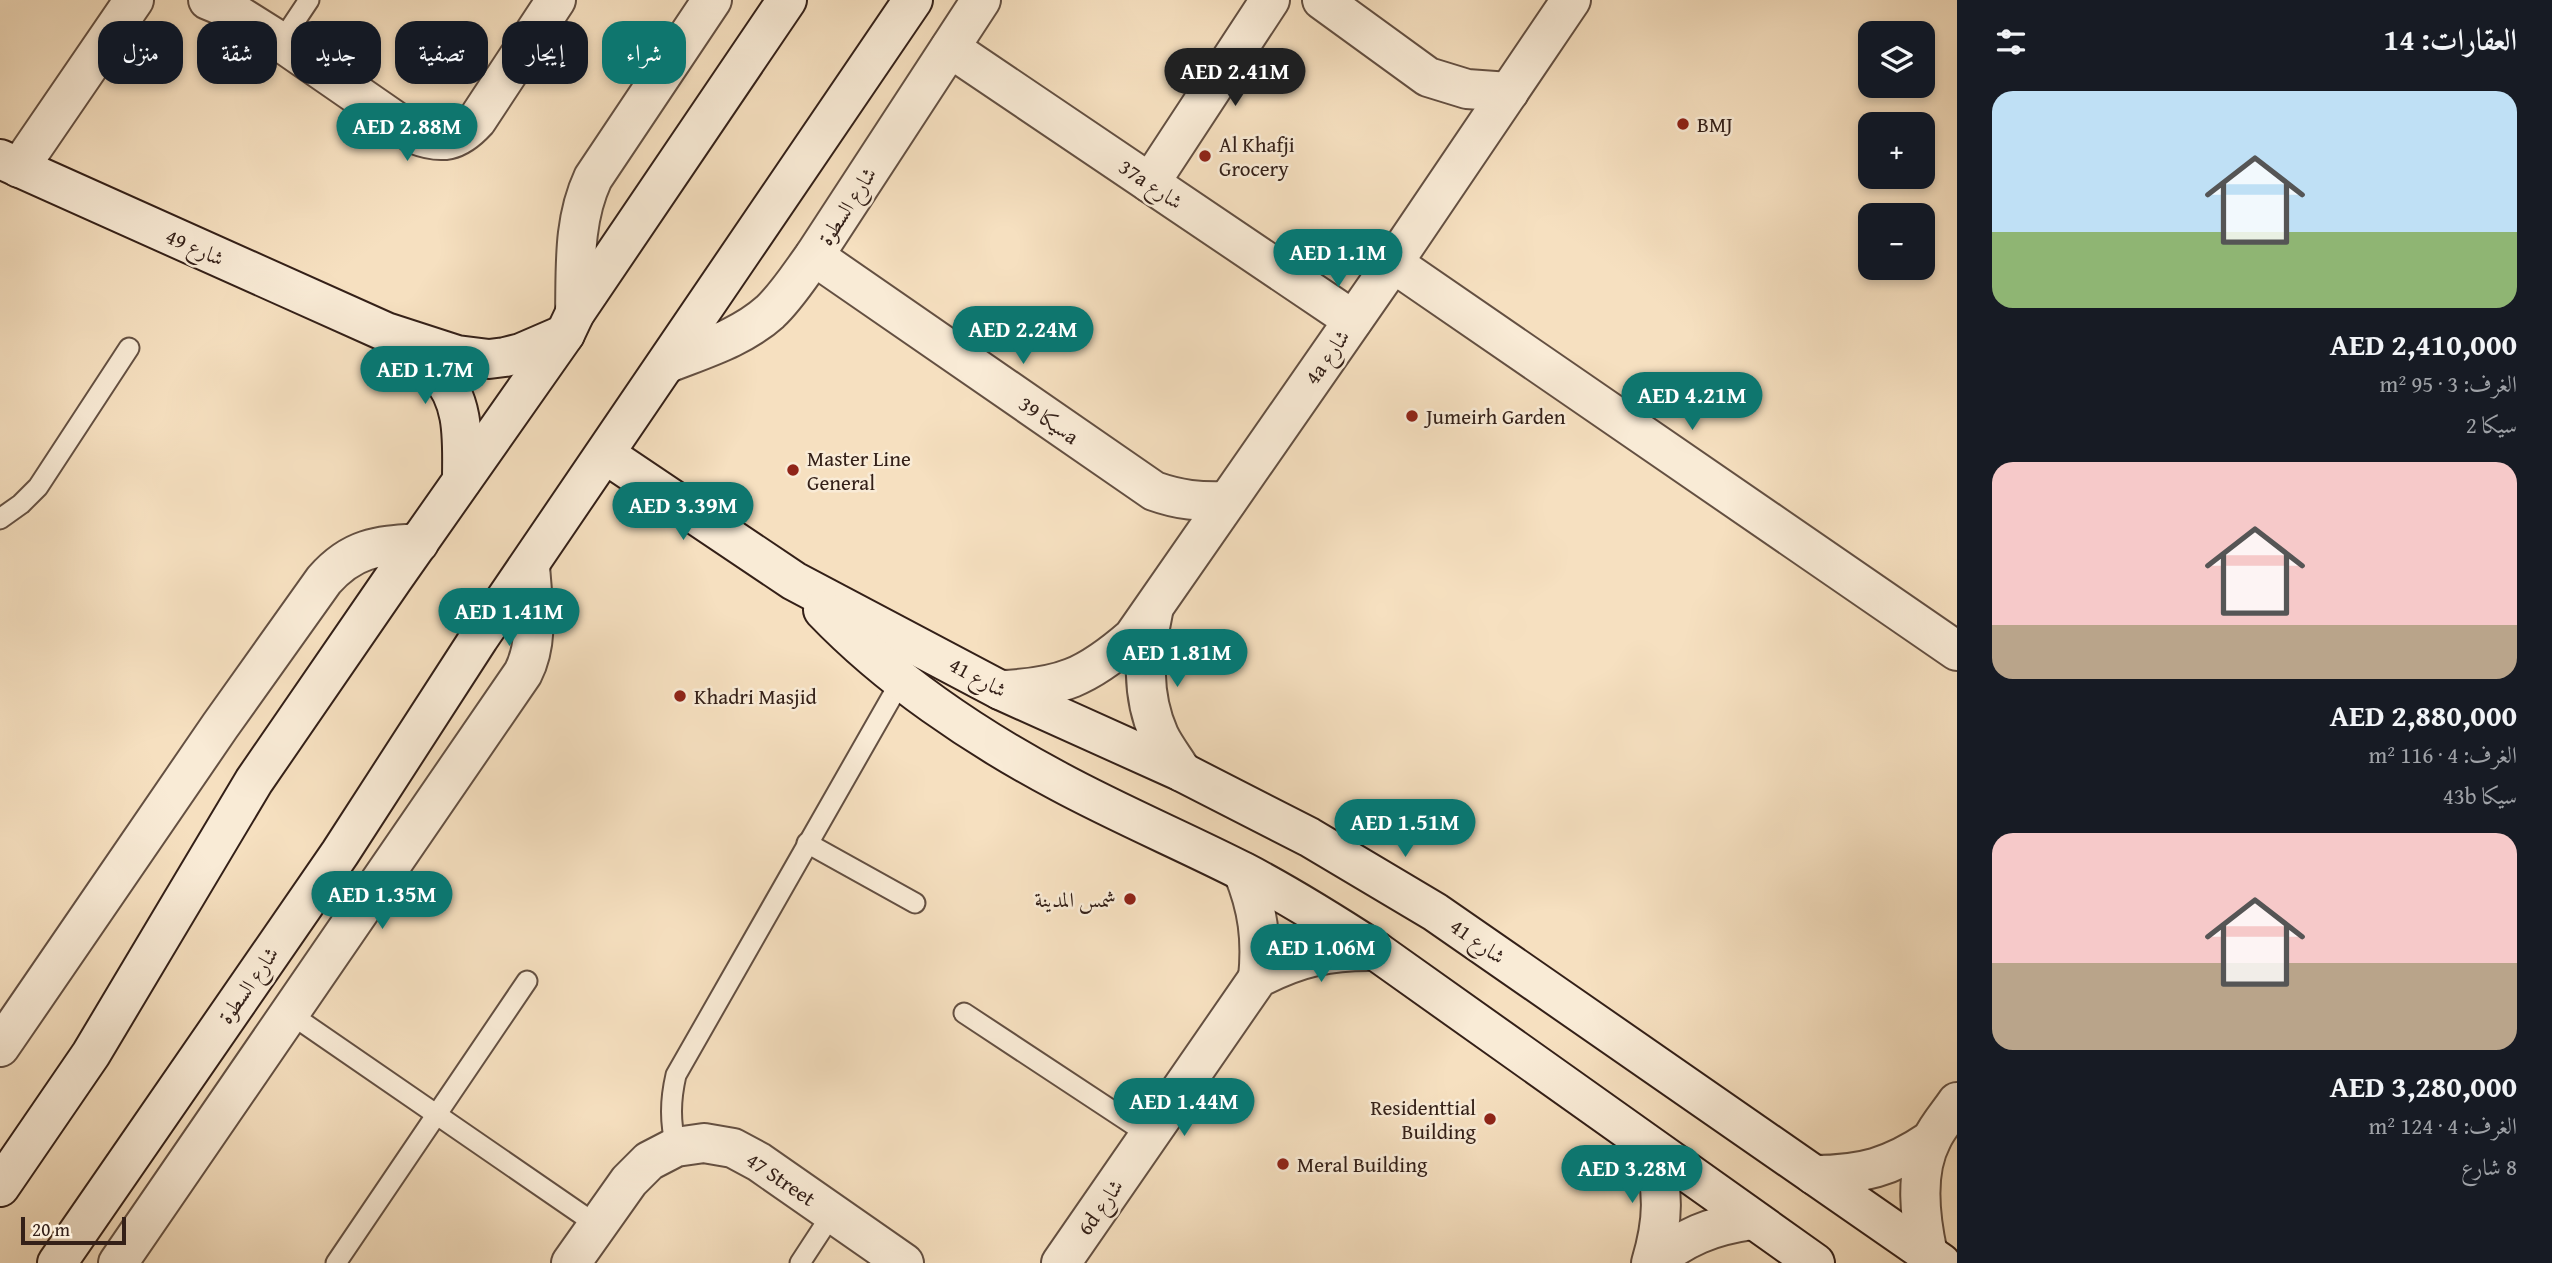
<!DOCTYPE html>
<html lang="ar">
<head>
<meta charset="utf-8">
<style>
	:root { --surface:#171b24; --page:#242831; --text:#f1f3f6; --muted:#9ea1a6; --accent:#0f766e }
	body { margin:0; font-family:"Gentium Book Plus",Amiri,serif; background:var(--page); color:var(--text); direction:rtl; height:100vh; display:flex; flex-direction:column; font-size:26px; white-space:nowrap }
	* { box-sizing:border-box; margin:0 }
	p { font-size:23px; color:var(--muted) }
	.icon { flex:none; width:38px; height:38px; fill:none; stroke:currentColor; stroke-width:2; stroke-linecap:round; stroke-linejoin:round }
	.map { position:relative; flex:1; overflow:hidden; direction:ltr }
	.drawer { display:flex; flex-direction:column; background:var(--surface); width:595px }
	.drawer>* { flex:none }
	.top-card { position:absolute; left:21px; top:21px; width:665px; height:63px; direction:rtl; display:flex; gap:14px }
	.fabs { position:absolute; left:1858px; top:21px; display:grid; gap:14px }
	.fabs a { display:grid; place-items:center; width:77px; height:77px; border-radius:14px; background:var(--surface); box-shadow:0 4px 10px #0003; font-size:35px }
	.scale { position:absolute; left:21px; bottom:18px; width:105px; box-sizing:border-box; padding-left:7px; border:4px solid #342018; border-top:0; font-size:19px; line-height:24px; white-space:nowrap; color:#342018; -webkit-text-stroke:5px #f9ebd6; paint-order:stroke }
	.price { position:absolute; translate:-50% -60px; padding:0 16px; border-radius:24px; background:var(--accent); color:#fff; font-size:23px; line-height:46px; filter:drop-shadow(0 2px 4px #0008) }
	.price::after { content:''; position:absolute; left:50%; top:42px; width:21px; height:16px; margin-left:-10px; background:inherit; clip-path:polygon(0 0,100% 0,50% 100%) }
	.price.current { background:#222; color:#fff }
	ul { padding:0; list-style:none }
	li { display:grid; align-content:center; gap:14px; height:371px; padding:0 35px }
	li span { display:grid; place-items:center; height:217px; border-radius:21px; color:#555 }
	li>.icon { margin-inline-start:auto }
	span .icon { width:126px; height:126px; fill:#fffc; stroke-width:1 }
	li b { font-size:30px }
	h2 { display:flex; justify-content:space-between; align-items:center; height:84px; padding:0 35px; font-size:30px }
	.tag { padding:0 24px; border-radius:21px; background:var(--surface); box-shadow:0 4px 10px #0003; font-size:24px; line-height:63px }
	.tag.current { background:var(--accent); color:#fff }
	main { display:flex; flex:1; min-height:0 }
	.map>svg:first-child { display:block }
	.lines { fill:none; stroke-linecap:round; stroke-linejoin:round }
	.lane-casing { stroke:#645042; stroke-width:23 }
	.street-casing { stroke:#645042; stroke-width:42 }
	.secondary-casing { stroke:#342018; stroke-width:42 }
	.lane { stroke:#f9ebd6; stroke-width:19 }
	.street { stroke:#f9ebd6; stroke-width:38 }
	.secondary { stroke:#f9ebd6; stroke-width:38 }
	.poi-dot { fill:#8f2418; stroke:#f9ebd6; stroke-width:2.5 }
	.labels { text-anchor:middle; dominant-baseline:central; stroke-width:5; stroke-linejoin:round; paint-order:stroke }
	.poi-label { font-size:21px; fill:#342018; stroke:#f9ebd6; text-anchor:start }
	.street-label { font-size:21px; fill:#342018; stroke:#f9ebd6 }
</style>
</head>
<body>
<main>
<section class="drawer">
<h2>العقارات: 14<svg class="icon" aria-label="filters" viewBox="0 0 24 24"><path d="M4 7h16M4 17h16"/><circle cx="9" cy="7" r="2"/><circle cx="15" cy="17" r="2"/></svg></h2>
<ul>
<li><span style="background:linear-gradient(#bfe0f5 65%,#8fb573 0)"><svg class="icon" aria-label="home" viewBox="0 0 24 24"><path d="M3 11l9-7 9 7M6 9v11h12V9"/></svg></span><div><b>AED 2,410,000</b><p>الغرف: 3 · 95 m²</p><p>سيكا 2</p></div></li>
<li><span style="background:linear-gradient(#f6c9c9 75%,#b9a48a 0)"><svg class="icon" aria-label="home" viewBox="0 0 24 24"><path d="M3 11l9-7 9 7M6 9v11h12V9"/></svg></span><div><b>AED 2,880,000</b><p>الغرف: 4 · 116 m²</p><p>سيكا 43b</p></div></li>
<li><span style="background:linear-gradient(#f6c9c9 60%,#b9a48a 0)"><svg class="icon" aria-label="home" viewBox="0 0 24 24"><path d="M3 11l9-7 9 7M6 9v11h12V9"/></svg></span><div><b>AED 3,280,000</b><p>الغرف: 4 · 124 m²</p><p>8 شارع</p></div></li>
</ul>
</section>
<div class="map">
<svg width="1957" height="1263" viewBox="0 0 1957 1263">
	<rect width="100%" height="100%" fill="#f6e0c0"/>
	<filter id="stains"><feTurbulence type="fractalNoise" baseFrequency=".00286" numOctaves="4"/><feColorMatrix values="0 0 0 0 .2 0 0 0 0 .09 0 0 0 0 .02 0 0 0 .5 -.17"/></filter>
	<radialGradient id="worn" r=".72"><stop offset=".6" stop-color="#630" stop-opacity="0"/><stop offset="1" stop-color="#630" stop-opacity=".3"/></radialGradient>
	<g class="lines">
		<g class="lane-casing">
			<g id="lane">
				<polyline points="281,42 309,0"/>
				<polyline points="0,519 21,504 38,487 129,348"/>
				<polyline points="807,843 915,903"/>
				<polyline points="289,1013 597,1225"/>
				<polyline points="964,1013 1149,1135"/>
				<path d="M676 1147C670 1122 670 1101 676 1075L902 679"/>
				<polyline points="336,1263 527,981"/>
				<polyline points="800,1263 832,1214"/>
			</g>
		</g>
		<g class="street-casing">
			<g id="street">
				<path d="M208 0 225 7 281 42 414 134C442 145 457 142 477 120L556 0"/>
				<polyline points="1322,0 1428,77 1467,89 1509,92"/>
				<polyline points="950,48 1353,320"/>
				<polyline points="19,168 134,0"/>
				<polyline points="1150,183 1270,0"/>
				<path d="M814 256 1154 491C1179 500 1200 502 1227 501"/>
				<polyline points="1393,263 1957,651"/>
				<path d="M575 313C576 266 573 221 593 178L712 0"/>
				<path d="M668 363C703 349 741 338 770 312 787 296 800 275 814 256L981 0"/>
				<path d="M1153 612C1144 654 1141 694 1159 735 1165 748 1175 760 1182 772"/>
				<path d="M1000 690C1061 688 1087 677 1133 637L1393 263 1571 0"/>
				<path d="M1243 872C1258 908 1262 940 1258 978"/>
				<path d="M0 1047 220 726 324 580C353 547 378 546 419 543"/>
				<path d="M1814 1175C1862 1175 1891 1167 1931 1140"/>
				<path d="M1928 1254C1920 1218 1914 1173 1932 1139 1938 1126 1949 1114 1957 1102"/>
				<path d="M118 1263 523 673C540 640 532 601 530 565"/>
				<polyline points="571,1263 629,1181 649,1161 676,1147 704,1143 733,1148 759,1162 904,1263"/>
				<path d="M1061 1263 1258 978C1299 957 1330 950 1376 951"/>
				<path d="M1651 1263C1664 1220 1664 1191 1652 1148"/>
				<path d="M1652 1263C1685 1237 1710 1226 1752 1220"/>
			</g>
		</g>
		<g class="secondary-casing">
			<g id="secondary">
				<polyline points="0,159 386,332 457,355 489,359 505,357 521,353 565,334"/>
				<path d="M402 345C413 355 426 362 437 372 466 401 462 443 462 480"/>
				<polyline points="605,454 794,581 1000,690 1182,772 1309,837 1435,912 1941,1263"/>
				<path d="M823 610C888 678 975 737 1058 781 1119 814 1183 841 1244 872 1290 896 1333 923 1376 951L1815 1263"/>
				<polyline points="0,1187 91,1054 254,781 393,579 565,334 575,313 787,0"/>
				<polyline points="57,1263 340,853 479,638 913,0"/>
			</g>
		</g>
		<use href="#lane" class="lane"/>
		<use href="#street" class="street"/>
		<use href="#secondary" class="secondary"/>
	</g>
	<g class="poi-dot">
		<circle cx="1683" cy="124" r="7"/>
		<circle cx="1205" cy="156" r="7"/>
		<circle cx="1412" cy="416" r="7"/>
		<circle cx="793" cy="470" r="7"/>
		<circle cx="680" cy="696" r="7"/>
		<circle cx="1130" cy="899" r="7"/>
		<circle cx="1490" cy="1119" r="7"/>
		<circle cx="1283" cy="1164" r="7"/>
	</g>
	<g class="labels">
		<g class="poi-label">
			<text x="1697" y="124">BMJ</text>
			<text x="1219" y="144">Al Khafji<tspan x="1219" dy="24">Grocery</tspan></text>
			<text x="1426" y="416">Jumeirh Garden</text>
			<text x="807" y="458">Master Line<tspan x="807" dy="24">General</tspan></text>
			<text x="694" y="696">Khadri Masjid</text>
			<text x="1116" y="899" text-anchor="end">شمس المدينة</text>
			<text x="1476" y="1107" text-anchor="end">Residenttial<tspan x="1476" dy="24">Building</tspan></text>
			<text x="1297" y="1164">Meral Building</text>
		</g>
		<g class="street-label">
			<text transform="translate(1151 184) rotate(34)">37a شارع</text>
			<text transform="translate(847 206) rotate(-57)">شارع السطوة</text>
			<text transform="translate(195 247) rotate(24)">شارع 49</text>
			<text transform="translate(1327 357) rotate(-55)">4a شارع</text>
			<text transform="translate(1049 420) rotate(35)">سيكا 39a</text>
			<text transform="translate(978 677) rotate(28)">شارع 41</text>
			<text transform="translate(1478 941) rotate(35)">شارع 41</text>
			<text transform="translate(248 985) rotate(-55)">شارع السطوة</text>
			<text transform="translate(781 1179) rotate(34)">47 Street</text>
			<text transform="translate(1100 1207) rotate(-55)">6d شارع</text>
		</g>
	</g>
	<rect width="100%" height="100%" filter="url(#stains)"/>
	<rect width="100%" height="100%" fill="url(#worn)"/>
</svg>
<div class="fabs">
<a><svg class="icon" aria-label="layers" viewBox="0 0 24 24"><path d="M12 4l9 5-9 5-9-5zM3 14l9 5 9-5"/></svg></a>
<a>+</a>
<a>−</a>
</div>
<div class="scale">20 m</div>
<b class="price current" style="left:1235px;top:108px">AED 2.41M</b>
<b class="price" style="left:407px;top:163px">AED 2.88M</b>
<b class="price" style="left:1338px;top:289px">AED 1.1M</b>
<b class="price" style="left:1023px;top:366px">AED 2.24M</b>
<b class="price" style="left:425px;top:406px">AED 1.7M</b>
<b class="price" style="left:1692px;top:432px">AED 4.21M</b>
<b class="price" style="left:683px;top:542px">AED 3.39M</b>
<b class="price" style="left:509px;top:648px">AED 1.41M</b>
<b class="price" style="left:1177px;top:689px">AED 1.81M</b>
<b class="price" style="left:1405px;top:859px">AED 1.51M</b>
<b class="price" style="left:382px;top:931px">AED 1.35M</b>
<b class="price" style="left:1321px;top:984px">AED 1.06M</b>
<b class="price" style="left:1184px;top:1138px">AED 1.44M</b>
<b class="price" style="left:1632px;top:1205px">AED 3.28M</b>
<div class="top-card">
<a class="tag current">شراء</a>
<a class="tag">إيجار</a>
<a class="tag">تصفية</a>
<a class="tag">جديد</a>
<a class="tag">شقة</a>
<a class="tag">منزل</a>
</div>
</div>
</main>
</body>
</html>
